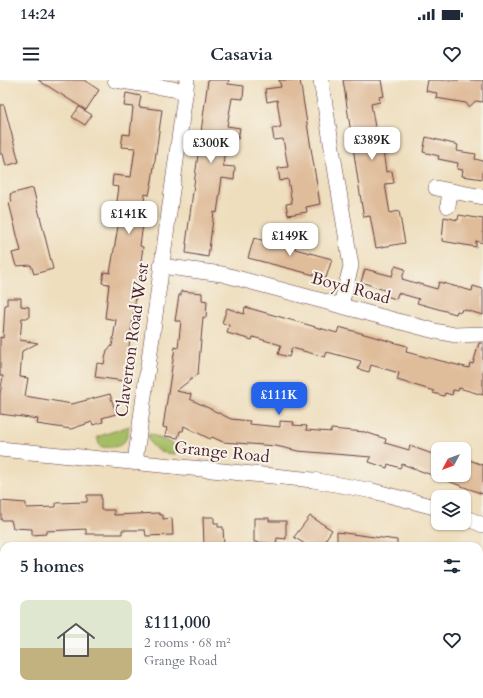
<!DOCTYPE html>
<html lang="en">
<head>
<meta charset="utf-8">
<style>
	:root { --surface:#fff; --page:#f6f6f7; --text:#1f2937; --muted:#747a83; --line:#e0e1e3; --accent:#2563eb }
	body { margin:0; font-family:Cardo,serif; background:var(--page); color:var(--text); height:100vh; display:flex; flex-direction:column; font-size:15px; white-space:nowrap }
	* { box-sizing:border-box; margin:0 }
	p { font-size:13px; color:var(--muted) }
	.icon { flex:none; width:22px; height:22px; fill:none; stroke:currentColor; stroke-width:2; stroke-linecap:round; stroke-linejoin:round }
	.map { position:relative; flex:1; overflow:hidden }
	.drawer { position:absolute; left:0px; top:462px; width:483px; height:156px; display:flex; flex-direction:column; background:var(--surface); border-radius:12px 12px 0 0; box-shadow:0 1px 3px #0004 }
	.drawer>* { flex:none }
	.needle { width:26px; rotate:229deg }
	.controls { position:absolute; left:431px; top:362px; display:grid; gap:8px }
	.controls a { display:grid; place-items:center; width:40px; height:40px; border-radius:8px; background:var(--surface); box-shadow:0 1px 3px #0004; font-size:20px }
	.price { position:absolute; translate:-50% -34px; padding:0 9px; border-radius:8px; background:#fff; color:#222; font-size:13px; line-height:26px; filter:drop-shadow(0 1px 2px #0008) }
	.price::after { content:''; position:absolute; left:50%; top:24px; width:12px; height:9px; margin-left:-6px; background:inherit; clip-path:polygon(0 0,100% 0,50% 100%) }
	.price.selected { background:var(--accent); color:#fff }
	ul { padding:0; list-style:none }
	li { display:flex; align-items:center; gap:12px; height:100px; padding:0 20px }
	li+li { border-top:1px solid var(--line) }
	li span { display:grid; place-items:center; flex:none; width:112px; height:80px; border-radius:8px; color:#555 }
	li>.icon { margin-inline-start:auto }
	span .icon { width:48px; height:48px; fill:#fffc; stroke-width:1 }
	li b { font-size:17px }
	h2 { display:flex; justify-content:space-between; align-items:center; height:48px; padding:0 20px; font-size:17px }
	.status { display:flex; justify-content:space-between; align-items:center; height:28px; padding:0 20px; background:var(--surface); direction:ltr }
	.status svg { height:11px; fill:currentColor }
	header { display:flex; justify-content:space-between; align-items:center; height:52px; padding:0 20px; background:var(--surface); font-size:18px; font-weight:600 }
	.map>svg:first-child { display:block }
	.green { fill:#a5be64; stroke:#786e48 }
	.building { fill:#dfbc9a }
	.lines { fill:none; stroke-linecap:round; stroke-linejoin:round }
	.minor-casing { stroke:#633c41; stroke-width:16 }
	.minor { stroke:#fff; stroke-width:15 }
	.labels { text-anchor:middle; dominant-baseline:central; stroke-width:4; stroke-linejoin:round; paint-order:stroke }
	.street-label { font-size:17px; fill:#4a1f2b; stroke:#f7f3e8 }
</style>
</head>
<body>
<div class="status"><b>14:24</b><svg viewBox="0 0 49 12"><path d="M0 12V9h3v3zM5 12V6h3v6zM10 12V3h3v9zM15 12V0h3v12zM26 1h20v11H26zM47 4h2v5h-2z"/></svg></div>
<header><svg class="icon" aria-label="menu" viewBox="0 0 24 24"><path d="M4 6h16M4 12h16M4 18h16"/></svg>Casavia<svg class="icon" aria-label="heart" viewBox="0 0 24 24"><path d="M12 20l-8-8c-3-5 5-10 8-4 3-6 11-1 8 4z"/></svg></header>
<div class="map">
<svg width="483" height="618" viewBox="0 0 483 618">
	<rect width="100%" height="100%" fill="#f7f3e8"/>
	<filter id="ink" filterUnits="userSpaceOnUse"><feTurbulence type="fractalNoise" baseFrequency=".025" numOctaves="2"/><feDisplacementMap in="SourceGraphic" scale="8" xChannelSelector="R" yChannelSelector="G"/><feConvolveMatrix kernelMatrix="1 2 1 2 8 2 1 2 1" color-interpolation-filters="sRGB"/></filter>
	<filter id="wash" filterUnits="userSpaceOnUse"><feTurbulence type="fractalNoise" baseFrequency=".012" numOctaves="4" result="noise"/><feDisplacementMap in="SourceGraphic" scale="16" xChannelSelector="R" yChannelSelector="G"/><feGaussianBlur stdDeviation="0.9" result="paint"/><feColorMatrix in="noise" values="0 0 0 0 0 0 0 0 0 0 0 0 0 0 0 0 0 1.4 0 .05"/><feComposite in="paint" operator="in"/></filter>
	<g filter="url(#wash)">
		<rect width="100%" height="100%" fill="#eedebd"/>
		<g class="green">
			<path d="M129 346C127 367 118 368 100 367L97 357Z"/>
			<path d="M151 354 179 367 175 374C162 373 150 370 148 355Z"/>
			<polygon points="4,510 4,614 479,614 479,567 483,568 483,618 0,618 0,512"/>
		</g>
		<g id="blocks">
			<g class="building">
				<polygon points="38,0 84,0 99,10 86,30"/>
				<polygon points="208,0 229,0 228,4 244,6 243,19 232,18 227,46 240,48 238,59 226,58 223,86 235,87 234,100 222,98 217,133 214,132 208,177 186,173 187,164 186,164"/>
				<polygon points="279,0 300,0 320,124 306,127 307,132 288,135 286,124 292,123 288,99 280,101 278,88 288,87 283,59 274,60 272,48 281,47 277,20 267,22 265,9 281,7"/>
				<polygon points="343,0 381,0 384,16 379,17 380,22 371,24 376,53 386,51 388,63 382,63 386,92 392,91 394,103 385,104 390,133 399,131 405,163 376,168 370,136 364,137 362,127"/>
				<polygon points="428,0 483,0 483,22 476,21 469,27 466,23 436,18 437,13 426,11"/>
				<polygon points="126,13 141,16 139,27 162,30 152,101 149,115 145,114 142,136 144,137 140,166 143,167 124,301 95,297 97,283 104,284 107,270 112,266 116,240 105,238 109,204 102,203 104,192 110,193 121,129 116,128 119,107 112,106 113,95 131,97 135,68 121,67 123,54 130,55 133,27 124,26"/>
				<polygon points="0,25 4,25 19,82 6,86 3,74 0,74"/>
				<polygon points="79,27 92,35 85,45 72,37"/>
				<polygon points="426,57 458,65 457,71 476,74 475,79 483,81 483,99 462,96 463,90 457,89 458,83 438,79 439,76 423,72"/>
				<polygon points="33,108 53,189 34,194 31,185 16,186 12,173 21,171 9,123 12,122 10,114"/>
				<polygon points="459,135 483,139 483,163 476,161 476,167 442,161 444,137 458,140"/>
				<polygon points="288,152 299,155 295,169 332,179 326,198 248,178 254,158 284,166"/>
				<polygon points="395,186 405,189 402,199 437,209 439,202 472,211 473,206 483,209 483,235 462,229 461,232 457,231 456,234 417,223 419,219 398,213 396,219 386,216 387,211 361,202 365,189 392,196"/>
				<polygon points="181,211 202,213 202,220 207,221 206,238 203,237 198,294 176,311 191,314 190,319 231,339 250,341 249,344 280,347 280,341 294,342 293,345 307,346 306,350 331,352 331,349 365,352 386,359 385,363 409,370 410,366 438,376 438,395 464,395 464,378 483,385 483,414 402,384 400,388 388,384 387,388 369,382 371,377 298,371 276,366 223,362 212,357 210,359 184,346 183,351 180,351 178,358 165,356 167,348 163,347 175,267 178,268 181,241 175,241 179,215 181,215"/>
				<polygon points="7,218 21,218 21,226 29,227 29,238 22,238 20,260 38,263 22,271 20,297 28,298 25,316 72,324 110,314 116,334 102,338 103,342 93,345 92,342 71,349 37,344 38,339 0,334 0,314 3,296 0,296 0,257 3,258 5,225 7,225"/>
				<polygon points="245,227 337,253 339,247 407,266 406,272 469,288 470,283 473,284 479,263 483,263 483,315 459,308 458,311 453,310 452,315 445,313 444,316 433,313 434,311 397,300 399,293 371,285 369,292 358,289 361,281 327,272 325,277 292,268 289,277 278,274 281,265 253,257 252,260 227,253 229,245 222,243 227,228 244,234"/>
				<polygon points="87,415 101,415 101,430 114,430 114,435 159,433 160,435 163,435 163,439 172,438 173,455 146,456 145,450 122,450 122,454 86,454 86,449 46,451 46,454 32,455 32,449 13,448 11,440 1,440 1,421 26,423 26,428 56,427 56,423 87,422"/>
				<polygon points="310,436 332,450 321,466 308,466 294,457"/>
				<polygon points="203,437 214,437 214,443 218,443 218,447 223,447 224,465 204,466"/>
				<polygon points="254,438 269,438 269,441 286,441 286,459 277,458 276,464 254,462"/>
				<polygon points="337,452 397,460 397,466 337,466"/>
			</g>
		</g>
	</g>
	<g filter="url(#ink)">
		<use href="#blocks" fill-opacity="0" stroke="#633c41" stroke-width="1"/>
		<g class="lines">
			<g class="minor-casing">
				<g id="minor">
					<polyline points="115,0 186,11"/>
					<polyline points="321,0 351,186 341,225"/>
					<polyline points="436,108 483,117"/>
					<polyline points="448,126 450,111"/>
					<polyline points="161,186 222,194 435,251 455,255 483,254"/>
					<polyline points="0,369 313,400 373,411 438,428"/>
					<polyline points="135,382 187,0"/>
					<polyline points="464,437 483,445"/>
				</g>
			</g>
			<use href="#minor" class="minor"/>
		</g>
	</g>
	<g class="labels">
		<g class="street-label">
			<text transform="translate(351 208) rotate(15)">Boyd Road</text>
			<text transform="translate(132 260) rotate(-82)">Claverton Road West</text>
			<text transform="translate(222 372) rotate(6)">Grange Road</text>
		</g>
	</g>
</svg>
<div class="controls">
<a><svg class="needle" viewBox="-14 -14 28 28"><path d="M0-13l5 13h-10z" fill="#e53935"/><path d="M0 13l5-13h-10z" fill="#747a83"/></svg></a>
<a><svg class="icon" aria-label="layers" viewBox="0 0 24 24"><path d="M12 4l9 5-9 5-9-5zM3 14l9 5 9-5"/></svg></a>
</div>
<b class="price" style="left:372px;top:81px">£389K</b>
<b class="price" style="left:211px;top:84px">£300K</b>
<b class="price" style="left:129px;top:155px">£141K</b>
<b class="price" style="left:290px;top:177px">£149K</b>
<b class="price selected" style="left:279px;top:336px">£111K</b>
<section class="drawer">
<h2>5 homes<svg class="icon" aria-label="filters" viewBox="0 0 24 24"><path d="M4 7h16M4 17h16"/><circle cx="9" cy="7" r="2"/><circle cx="15" cy="17" r="2"/></svg></h2>
<ul>
<li><span style="background:linear-gradient(#dfe7d0 60%,#c2b280 0)"><svg class="icon" aria-label="home" viewBox="0 0 24 24"><path d="M3 11l9-7 9 7M6 9v11h12V9"/></svg></span><div><b>£111,000</b><p>2 rooms · 68 m²</p><p>Grange Road</p></div><svg class="icon" aria-label="heart" viewBox="0 0 24 24"><path d="M12 20l-8-8c-3-5 5-10 8-4 3-6 11-1 8 4z"/></svg></li>
</ul>
</section>
</div>
</body>
</html>
